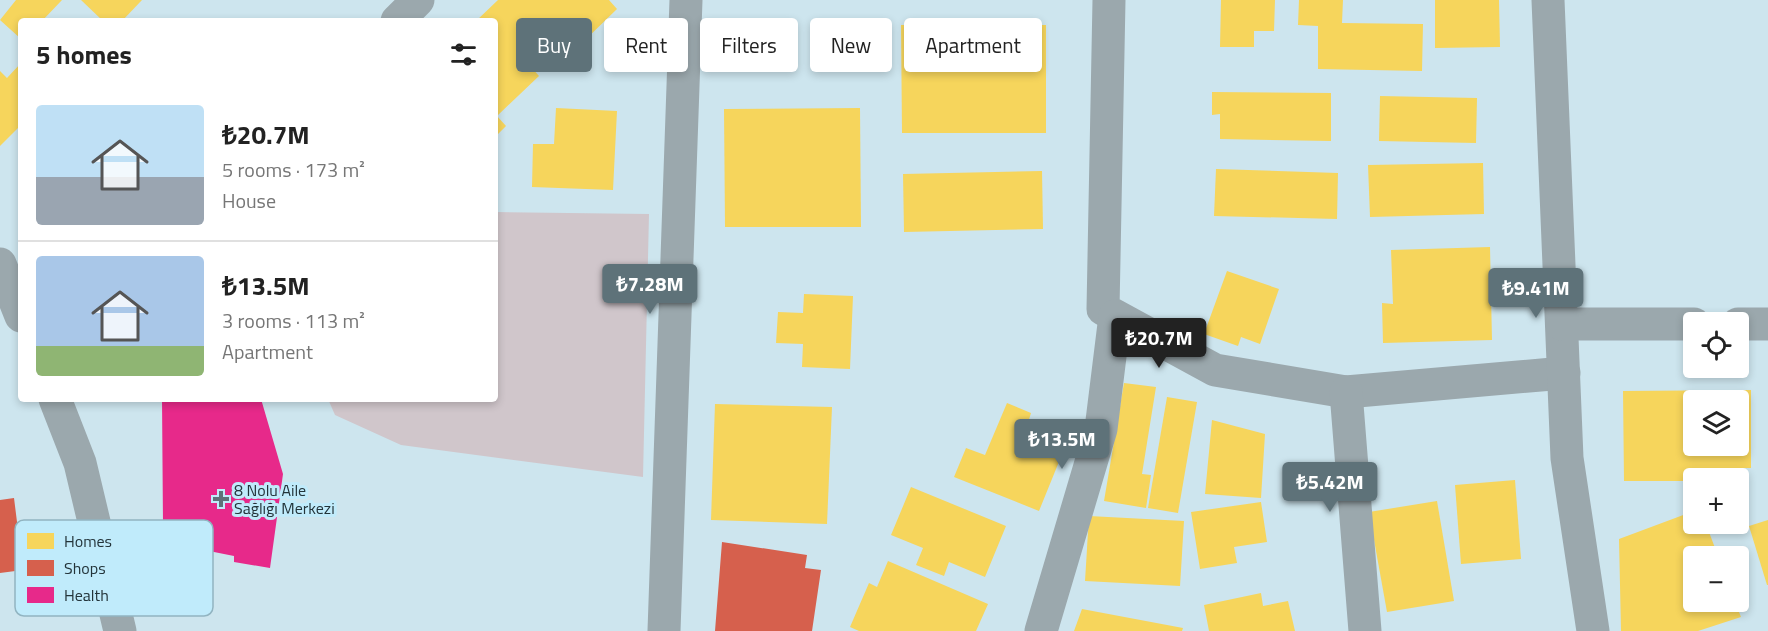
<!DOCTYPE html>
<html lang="en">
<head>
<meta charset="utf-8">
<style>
	:root { --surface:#fff; --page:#f6f6f6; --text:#222; --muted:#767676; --line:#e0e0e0; --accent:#5e7279 }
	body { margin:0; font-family:"Titillium Web",sans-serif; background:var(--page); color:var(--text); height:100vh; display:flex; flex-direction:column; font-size:22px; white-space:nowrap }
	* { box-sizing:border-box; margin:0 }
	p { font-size:20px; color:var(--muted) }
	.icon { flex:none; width:33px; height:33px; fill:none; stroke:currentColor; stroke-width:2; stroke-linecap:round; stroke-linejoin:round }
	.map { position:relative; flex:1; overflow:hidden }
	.side { position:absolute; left:18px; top:18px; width:480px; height:384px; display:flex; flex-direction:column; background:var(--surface); border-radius:6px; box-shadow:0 3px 9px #0003 }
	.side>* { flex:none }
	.top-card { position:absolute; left:516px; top:18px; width:570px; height:54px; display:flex; gap:12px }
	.tools { position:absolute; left:1683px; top:312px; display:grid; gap:12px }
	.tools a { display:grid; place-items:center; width:66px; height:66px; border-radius:6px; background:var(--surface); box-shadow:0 3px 9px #0003; font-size:30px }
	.price { position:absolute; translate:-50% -51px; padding:0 14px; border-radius:6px; background:var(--accent); color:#fff; font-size:20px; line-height:39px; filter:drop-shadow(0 2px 3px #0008) }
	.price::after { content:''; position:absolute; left:50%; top:36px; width:18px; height:14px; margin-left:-9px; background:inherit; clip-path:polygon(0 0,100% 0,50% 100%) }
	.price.current { background:#222; color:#fff }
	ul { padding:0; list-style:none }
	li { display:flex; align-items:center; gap:18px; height:150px; padding:0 18px }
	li+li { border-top:2px solid var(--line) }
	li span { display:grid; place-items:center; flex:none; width:168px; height:120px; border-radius:6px; color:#555 }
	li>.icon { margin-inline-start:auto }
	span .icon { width:72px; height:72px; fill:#fffc; stroke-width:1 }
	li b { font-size:26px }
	h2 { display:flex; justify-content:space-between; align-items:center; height:72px; padding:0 18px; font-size:26px }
	.chip { padding:0 21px; border-radius:6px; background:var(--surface); box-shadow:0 3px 9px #0003; font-size:21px; line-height:54px }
	.chip.current { background:var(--accent); color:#fff }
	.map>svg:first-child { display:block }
	.green { fill:#d0c6cb }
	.homes { fill:#f6d55c; fill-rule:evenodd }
	.shops { fill:#d6604d }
	.health { fill:#e7298a }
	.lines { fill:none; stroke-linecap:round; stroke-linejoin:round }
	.minor { stroke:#9ba8ad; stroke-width:33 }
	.poi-dot { fill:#5e7279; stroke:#c0ebfb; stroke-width:2 }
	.labels { text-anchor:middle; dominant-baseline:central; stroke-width:6; stroke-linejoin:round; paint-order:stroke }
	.poi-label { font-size:16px; fill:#23343a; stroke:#c0ebfb; text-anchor:start }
	.key { fill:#c0ebfb; stroke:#91b4c1; stroke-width:1.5 }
	.key-label { font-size:16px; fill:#23343a }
</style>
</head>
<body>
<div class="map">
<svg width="1768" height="631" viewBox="0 0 1768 631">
	<rect width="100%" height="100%" fill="#cde5ee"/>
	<polygon class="green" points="495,212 649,214 643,477 401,445 335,415 328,399 495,399"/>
	<g class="homes">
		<polygon points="16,0 62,0 42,21 21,21 21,39 0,20"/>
		<polygon points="81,0 142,0 122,21 103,21"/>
		<polygon points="498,0 609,0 617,9 581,44 570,32 532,68 539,76 497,116 506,126 495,137 495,21 476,21"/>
		<polygon points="1221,0 1275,0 1274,31 1254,31 1254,47 1220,47"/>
		<polygon points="1299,0 1343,0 1342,23 1423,24 1422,71 1318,69 1318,26 1298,25"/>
		<polygon points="1435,0 1499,0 1500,47 1435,48"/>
		<polygon points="901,25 1046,25 1046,133 902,133"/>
		<polygon points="21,63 21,125 0,146 0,71 7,78"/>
		<polygon points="1212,92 1331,93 1331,141 1220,139 1220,114 1212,115"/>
		<polygon points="1380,96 1477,98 1476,143 1379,141"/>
		<polygon points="556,108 617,111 613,190 532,187 533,144 554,144"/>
		<polygon points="860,108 861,227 725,227 724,109"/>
		<polygon points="1483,163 1484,214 1370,217 1368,165"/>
		<polygon points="1216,169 1338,173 1337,219 1214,216"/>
		<polygon points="1042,171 1043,229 904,232 903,174"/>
		<polygon points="1490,247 1492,340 1383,343 1382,303 1393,304 1391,250"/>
		<polygon points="1227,271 1279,289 1260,344 1241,337 1238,346 1204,334"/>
		<polygon points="804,294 853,296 850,369 802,367 803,344 776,343 778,312 803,313"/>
		<polygon points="1124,383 1156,387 1142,474 1151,475 1146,508 1104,501"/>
		<path d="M1751 390V468H1690L1689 481H1624L1623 391ZM1694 400H1738V446H1694Z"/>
		<polygon points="1167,397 1197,402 1178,513 1148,508"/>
		<polygon points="1007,403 1031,413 1027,426 1067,442 1039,511 954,477 966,448 985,455"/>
		<polygon points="715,404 832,407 827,524 711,520"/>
		<polygon points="1212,420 1265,434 1261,498 1205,494"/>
		<polygon points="1515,480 1521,559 1461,564 1455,485"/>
		<polygon points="911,487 1006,526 985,577 949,562 944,576 916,565 923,548 891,535"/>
		<polygon points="1437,501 1454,601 1387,612 1369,512"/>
		<polygon points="1261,502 1267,542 1234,547 1237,563 1200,569 1191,512"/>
		<polygon points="1694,511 1694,524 1706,524 1718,556 1694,556 1694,602 1735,602 1741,617 1698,631 1621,631 1619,539"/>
		<polygon points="1089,516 1184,521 1180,586 1085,581"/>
		<polygon points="1768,520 1768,585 1767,585 1749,526"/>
		<polygon points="888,561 988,604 976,631 859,631 850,627 869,583 877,587"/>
		<polygon points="1261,593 1263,606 1288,601 1295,631 1209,631 1204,605"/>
		<polygon points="1082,609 1183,628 1182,631 1074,631"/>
	</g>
	<g class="shops">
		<polygon points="14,498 23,570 0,573 0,500"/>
		<polygon points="722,542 807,555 805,568 821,570 812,631 715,631"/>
	</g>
	<polygon class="health" points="162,399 261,399 283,474 270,568 234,562 234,556 199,549 196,553 182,550 163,524"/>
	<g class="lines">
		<g class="minor">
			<polyline points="1109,0 1103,309 1215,370 1346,392 1564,373"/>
			<polyline points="1548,0 1567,458 1593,631"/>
			<polyline points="397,21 418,0"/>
			<polyline points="0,264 21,316"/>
			<polyline points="1562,324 1694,324"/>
			<polyline points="1738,324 1768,324"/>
			<polyline points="1346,392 1365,631"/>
			<polyline points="55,399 80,463 120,631"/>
			<polyline points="664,631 686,0"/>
			<polyline points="1041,631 1101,429 1115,316"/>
		</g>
	</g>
	<path class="poi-dot" d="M218 490h6v6h6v6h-6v6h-6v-6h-6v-6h6z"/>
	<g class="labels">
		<g class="poi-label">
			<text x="234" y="490">8 Nolu Aile<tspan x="234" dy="18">Sağlığı Merkezi</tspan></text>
		</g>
	</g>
	<rect x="15" y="520" width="198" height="96" rx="9" class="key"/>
	<rect x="27" y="533" width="27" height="16" fill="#f6d55c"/>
	<rect x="27" y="560" width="27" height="16" fill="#d6604d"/>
	<rect x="27" y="587" width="27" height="16" fill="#e7298a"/>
	<g class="key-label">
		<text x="64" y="547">Homes</text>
		<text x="64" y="574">Shops</text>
		<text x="64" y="601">Health</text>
	</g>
</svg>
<div class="tools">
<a><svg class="icon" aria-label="locate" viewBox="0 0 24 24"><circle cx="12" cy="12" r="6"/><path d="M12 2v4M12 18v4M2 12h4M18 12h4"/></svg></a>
<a><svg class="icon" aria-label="layers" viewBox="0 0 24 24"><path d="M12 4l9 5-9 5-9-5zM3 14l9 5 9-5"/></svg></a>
<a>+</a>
<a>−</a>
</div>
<b class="price" style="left:650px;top:315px">₺7.28M</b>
<b class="price" style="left:1536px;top:319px">₺9.41M</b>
<b class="price current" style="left:1159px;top:369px">₺20.7M</b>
<b class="price" style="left:1062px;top:470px">₺13.5M</b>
<b class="price" style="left:1330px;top:513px">₺5.42M</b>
<div class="top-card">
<a class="chip current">Buy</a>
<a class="chip">Rent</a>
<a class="chip">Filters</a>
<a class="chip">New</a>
<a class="chip">Apartment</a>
</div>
<section class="side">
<h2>5 homes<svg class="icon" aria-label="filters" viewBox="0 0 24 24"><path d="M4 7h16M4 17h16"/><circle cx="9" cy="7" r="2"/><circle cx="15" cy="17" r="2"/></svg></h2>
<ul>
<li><span style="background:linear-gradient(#bfe0f5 60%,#9aa5b1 0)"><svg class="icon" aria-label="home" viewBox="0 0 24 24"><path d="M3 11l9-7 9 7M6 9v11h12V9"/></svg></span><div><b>₺20.7M</b><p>5 rooms · 173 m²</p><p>House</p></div></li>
<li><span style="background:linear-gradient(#a9c7e8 75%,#8fb573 0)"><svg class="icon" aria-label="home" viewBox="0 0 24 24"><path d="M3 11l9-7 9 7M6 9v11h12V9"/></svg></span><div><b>₺13.5M</b><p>3 rooms · 113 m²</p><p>Apartment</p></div></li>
</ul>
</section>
</div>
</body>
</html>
